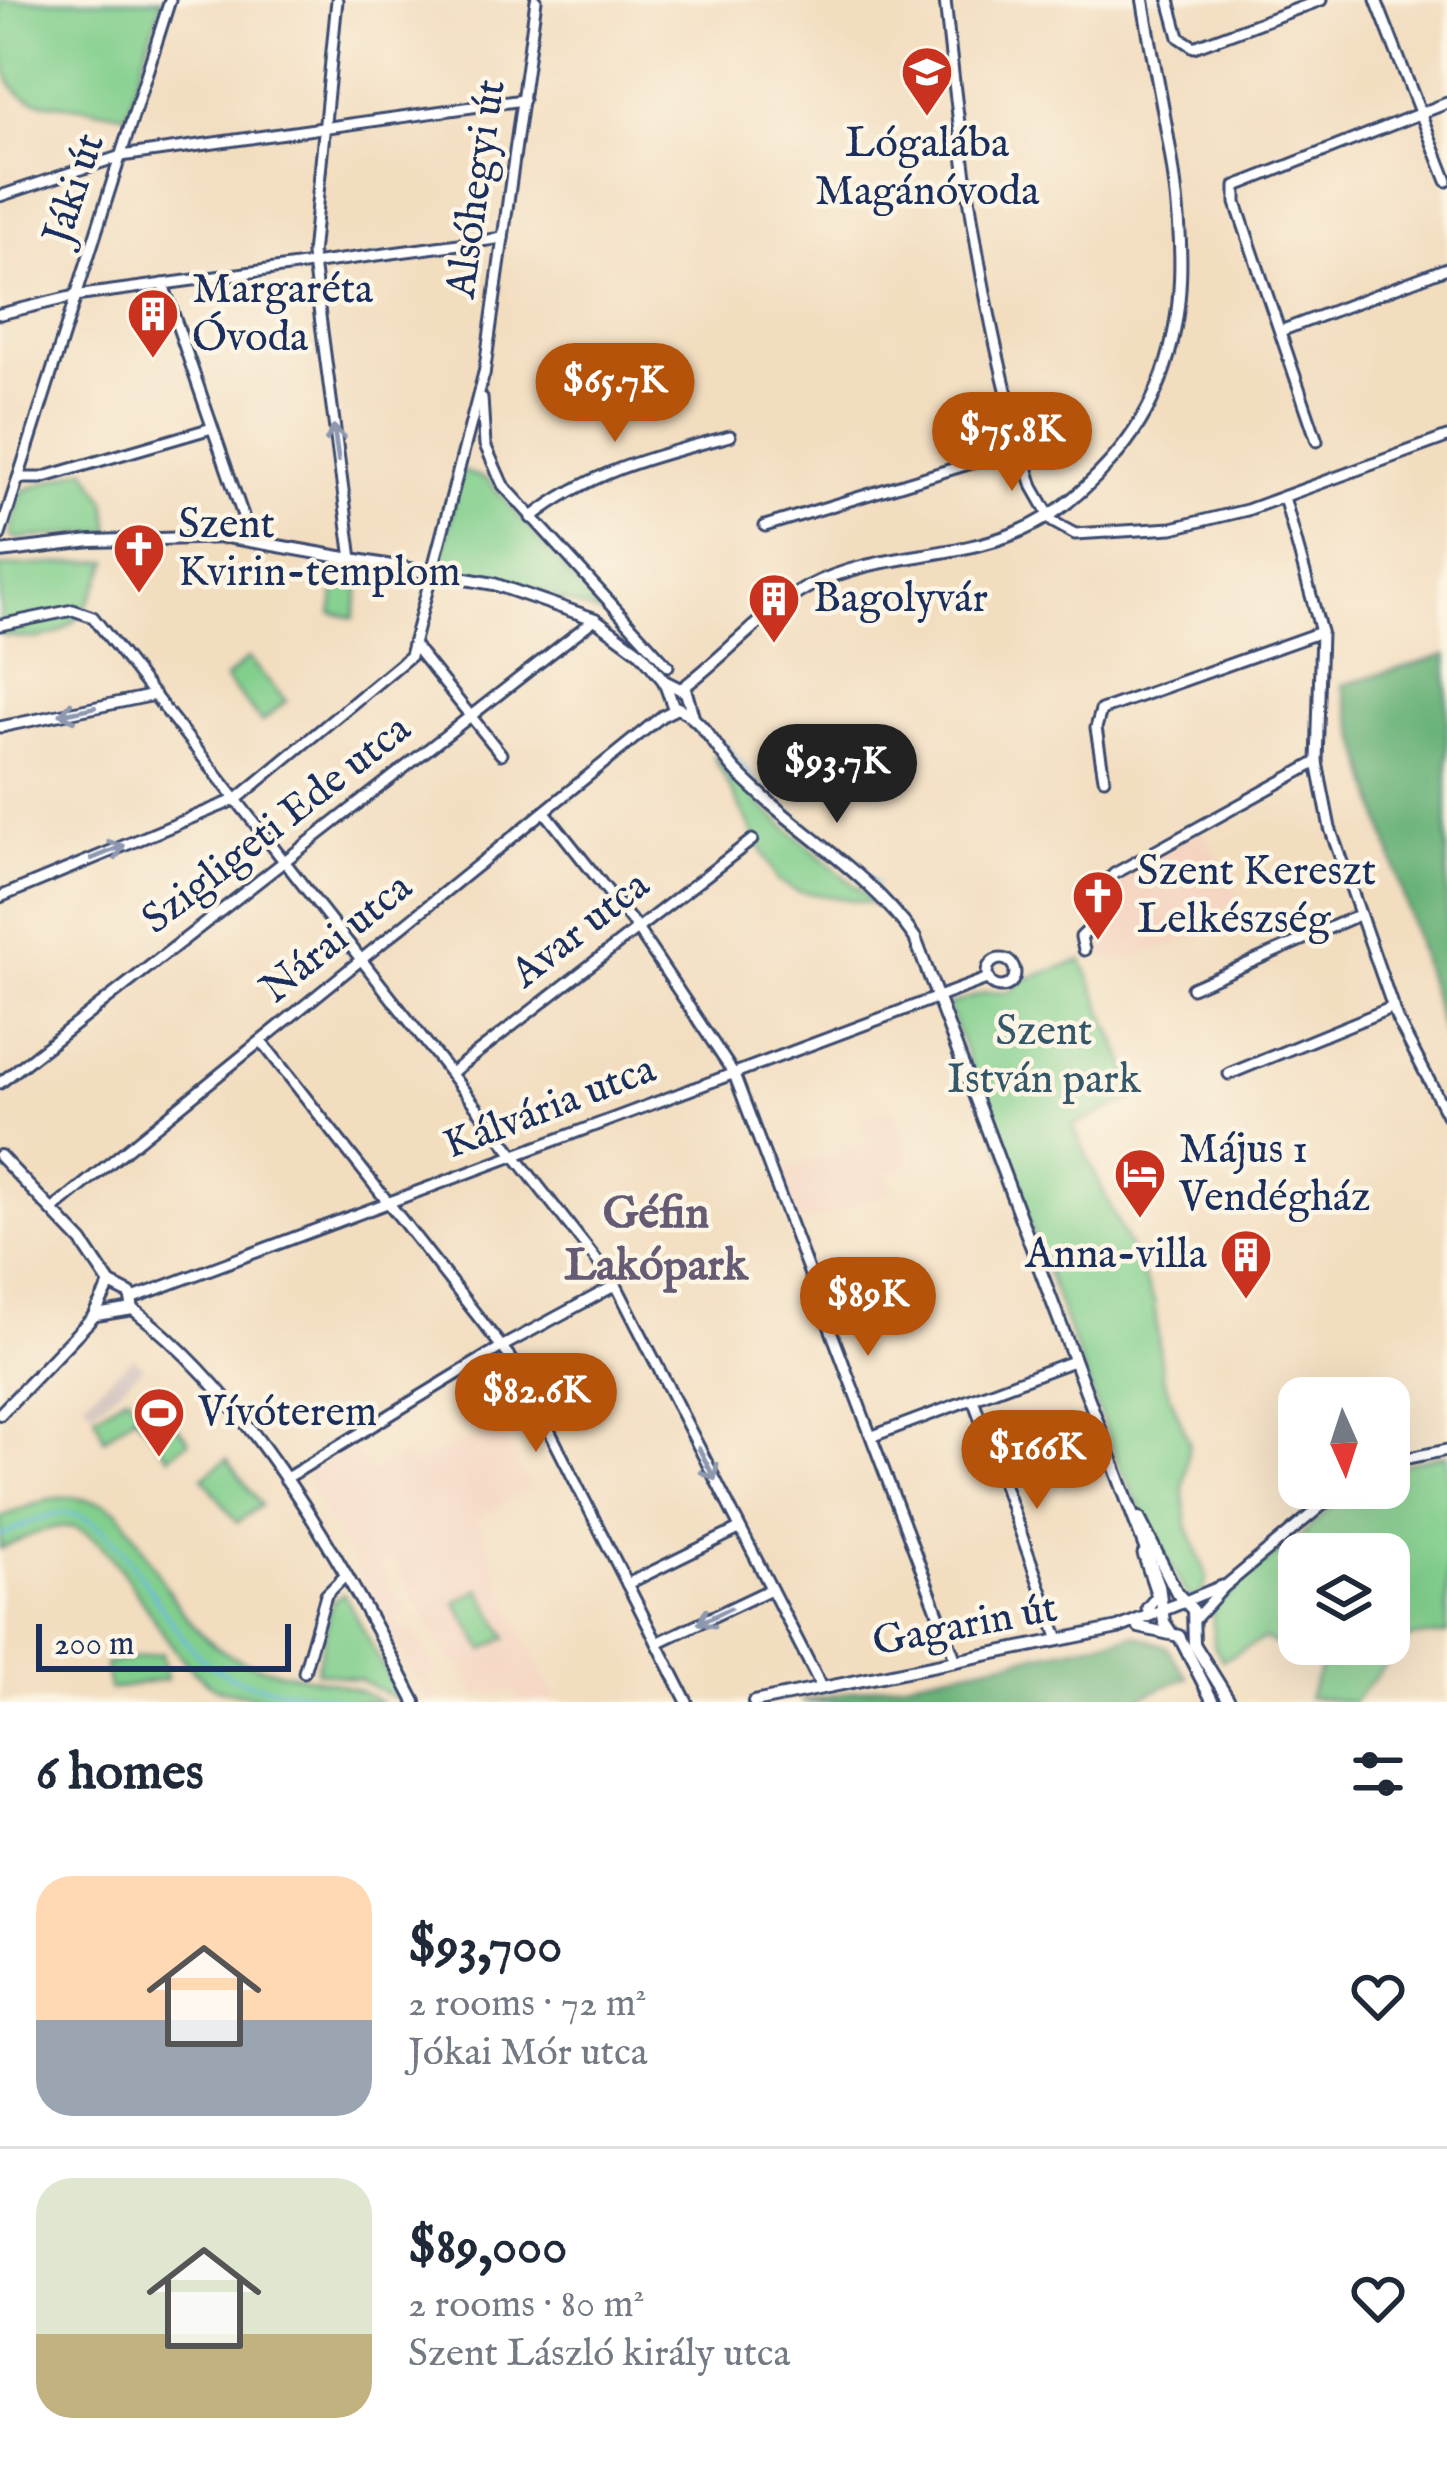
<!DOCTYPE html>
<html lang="en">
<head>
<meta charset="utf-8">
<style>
	:root { --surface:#fff; --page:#f6f6f7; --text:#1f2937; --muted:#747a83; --line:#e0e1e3; --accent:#b45309 }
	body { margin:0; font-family:"IM FELL English",serif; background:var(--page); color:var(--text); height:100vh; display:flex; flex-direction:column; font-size:45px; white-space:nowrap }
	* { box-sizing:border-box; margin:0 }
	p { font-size:39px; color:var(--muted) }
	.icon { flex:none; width:66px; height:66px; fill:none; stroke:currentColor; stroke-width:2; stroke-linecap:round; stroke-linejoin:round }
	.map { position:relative; height:1702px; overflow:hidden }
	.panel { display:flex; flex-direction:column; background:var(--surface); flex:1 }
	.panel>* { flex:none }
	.needle { width:78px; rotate:177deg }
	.controls { position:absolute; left:1278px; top:1377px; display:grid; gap:24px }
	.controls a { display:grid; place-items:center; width:132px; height:132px; border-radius:24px; background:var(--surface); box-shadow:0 12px 48px #0002; font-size:60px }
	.scale { position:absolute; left:36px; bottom:30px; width:255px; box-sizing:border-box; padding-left:12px; border:6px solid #1b2f5e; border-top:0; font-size:33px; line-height:42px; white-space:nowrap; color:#1b2f5e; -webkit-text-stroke:9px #fcf5e5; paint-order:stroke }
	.price { position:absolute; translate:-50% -102px; padding:0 27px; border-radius:42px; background:var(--accent); color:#fff; font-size:39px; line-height:78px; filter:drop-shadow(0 3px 6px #0008) }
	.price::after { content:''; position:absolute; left:50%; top:72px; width:36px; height:27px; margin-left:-18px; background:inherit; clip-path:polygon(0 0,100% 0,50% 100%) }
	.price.current { background:#222; color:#fff }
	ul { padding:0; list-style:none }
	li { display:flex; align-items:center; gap:36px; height:300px; padding:0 36px }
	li+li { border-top:3px solid var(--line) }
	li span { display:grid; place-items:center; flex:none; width:336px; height:240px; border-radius:36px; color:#555 }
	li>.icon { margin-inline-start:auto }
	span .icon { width:144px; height:144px; fill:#fffc; stroke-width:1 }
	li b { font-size:51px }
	h2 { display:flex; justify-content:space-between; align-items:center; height:144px; padding:0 36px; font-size:51px }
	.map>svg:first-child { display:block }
	.built { fill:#f4d3c0 }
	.industrial { fill:#d0c0bc }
	.green { fill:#82cf8d; stroke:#4e7f76; stroke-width:3; fill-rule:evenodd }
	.forest { fill:#69b278; stroke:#42706b; stroke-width:3 }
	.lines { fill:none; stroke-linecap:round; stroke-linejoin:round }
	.stream { stroke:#6bb8e5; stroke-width:3 }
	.minor-casing { stroke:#3b496d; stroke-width:15 }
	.tertiary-casing { stroke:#3b496d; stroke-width:16 }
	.minor { stroke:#fff; stroke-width:9 }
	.tertiary { stroke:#fff; stroke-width:10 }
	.oneway { stroke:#8d97ae }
	.labels { text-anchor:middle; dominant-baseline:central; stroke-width:9; stroke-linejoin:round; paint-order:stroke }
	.poi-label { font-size:42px; fill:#1b2f5e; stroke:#fcf5e5; text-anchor:start }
	.street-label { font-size:42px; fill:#1b2f5e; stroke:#fcf5e5 }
	.park-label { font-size:42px; fill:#35576a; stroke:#fcf5e5 }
	.neighbourhood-label { font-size:45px; font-weight:bold; fill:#655b74; stroke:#fcf5e5 }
</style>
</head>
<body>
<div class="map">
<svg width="1447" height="1702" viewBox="0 0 1447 1702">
	<rect width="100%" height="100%" fill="#fcf5e5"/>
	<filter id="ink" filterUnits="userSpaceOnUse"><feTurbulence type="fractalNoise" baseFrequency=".00833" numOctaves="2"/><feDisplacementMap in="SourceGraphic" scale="24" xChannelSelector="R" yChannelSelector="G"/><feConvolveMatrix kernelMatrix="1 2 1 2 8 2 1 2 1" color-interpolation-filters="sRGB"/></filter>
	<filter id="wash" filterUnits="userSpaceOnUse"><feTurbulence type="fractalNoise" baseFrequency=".004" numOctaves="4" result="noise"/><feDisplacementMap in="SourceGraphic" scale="48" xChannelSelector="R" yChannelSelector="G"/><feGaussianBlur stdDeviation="2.7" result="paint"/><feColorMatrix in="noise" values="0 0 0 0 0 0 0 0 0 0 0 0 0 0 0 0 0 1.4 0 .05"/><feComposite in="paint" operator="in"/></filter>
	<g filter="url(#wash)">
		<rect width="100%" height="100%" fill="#f2ddbf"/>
		<g class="built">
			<polygon points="1201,827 1240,902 1210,919 1213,926 1196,936 1128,961 1107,960 1102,947 1110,945 1101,921 1112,916 1102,889 1119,874"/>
			<polygon points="893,1108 912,1164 886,1173 893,1192 799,1224 781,1172 867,1141 860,1119"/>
			<polygon points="499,1424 530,1489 477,1518 517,1622 558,1702 518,1702 516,1691 475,1696 460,1662 452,1665 392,1558 378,1566 407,1611 396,1618 404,1632 412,1629 437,1673 429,1678 431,1690 442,1702 429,1702 304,1475 353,1445 371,1473 405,1455 411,1466"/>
		</g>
		<polygon class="industrial" points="134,1357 143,1367 93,1411 83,1401"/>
		<g class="green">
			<path d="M0 0H162L126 115C26 91 0 129 0 0Z"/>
			<polygon points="86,468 106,501 111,531 16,539 10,535 22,491"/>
			<polygon points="461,471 487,479 603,615 516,583 439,573"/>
			<path d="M109 561C85 613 68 652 0 634V567Z"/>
			<polygon points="338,577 361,581 354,618 331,613"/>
			<polygon points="248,658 286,701 262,722 225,679"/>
			<polygon points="713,755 767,811 876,904 796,891 778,881"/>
			<polygon points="1082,960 1139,1096 1073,1126 1154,1301 1162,1375 1189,1442 1183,1490 1187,1525 1207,1576 1203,1594 1189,1600 1119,1466 948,1005 986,992 1009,993 1023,980"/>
			<polygon points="127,1395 140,1410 104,1439 95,1415"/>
			<polygon points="156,1400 189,1441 169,1457 136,1416"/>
			<path d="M1447 1454V1634L1409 1638 1353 1702 1308 1697 1322 1664 1264 1639 1222 1660 1214 1645 1212 1607 1234 1592 1223 1594 1296 1541 1349 1488H1389V1467ZM1299 1554H1389V1644H1299Z"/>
			<polygon points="227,1459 261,1505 237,1523 203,1477"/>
			<path d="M71 1497 104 1503 119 1512C155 1558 177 1629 232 1656 280 1680 334 1673 381 1702 329 1702 264 1702 216 1688 158 1656 120 1533 70 1527 48 1524 21 1541 0 1549V1517L48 1499Z"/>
			<polygon points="480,1589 507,1637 484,1650 456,1602"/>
			<polygon points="344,1594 399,1696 401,1702 360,1680 316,1671 333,1600"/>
			<polygon points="162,1653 167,1679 110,1690 105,1664"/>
		</g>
		<g class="forest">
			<polygon points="1447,655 1447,1046 1342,685"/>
			<polygon points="1136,1635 1166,1646 1187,1677 1130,1702 801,1702"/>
		</g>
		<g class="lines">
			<g class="stream">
				<polyline points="723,742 765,791 877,884"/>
				<path d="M0 1536C19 1528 41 1516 61 1514 124 1509 158 1630 213 1667 253 1694 304 1687 348 1702"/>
			</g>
		</g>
	</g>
	<g filter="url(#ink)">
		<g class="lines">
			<g class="minor-casing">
				<g id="minor">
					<polyline points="337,0 312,255 352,559"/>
					<path d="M945 0C962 166 983 327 1033 487L1053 522 1075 534 1172 528 1247 510 1447 437"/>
					<polyline points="1169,0 1179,37 1194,47 1321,0"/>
					<polyline points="1376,0 1447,181"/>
					<polyline points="0,196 121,156 523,100"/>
					<polyline points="163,284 243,516 245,538"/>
					<polyline points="0,314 75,296 503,238"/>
					<polyline points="1283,330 1447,268"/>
					<polyline points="484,375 536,0"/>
					<polyline points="482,398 485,445 503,485 668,666"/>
					<polyline points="1317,441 1236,203 1236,186 1447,103"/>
					<polyline points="18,478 41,478 212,428"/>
					<polyline points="1284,497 1321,632 1317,762 1330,828 1397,1019 1447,1115"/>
					<path d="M531 518C589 471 659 455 730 436"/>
					<polyline points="765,526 1021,448"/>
					<polyline points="0,535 170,0"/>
					<polyline points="0,625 73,610 93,617 616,1285 822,1688"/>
					<polyline points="416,648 501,754"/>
					<polyline points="0,727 155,695"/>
					<polyline points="1104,778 1096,728 1101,710 1321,632"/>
					<polyline points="545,812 636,927 734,1074 956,1661"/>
					<polyline points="0,897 237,799 410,656 484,373"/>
					<polyline points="1084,950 1081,937 1104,915 1100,889 1114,874 1317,762"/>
					<circle cx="1001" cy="973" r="14"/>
					<polyline points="1192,988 1359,915"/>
					<polyline points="262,1042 516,1365 687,1702"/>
					<polyline points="451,1073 752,840"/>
					<polyline points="1229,1074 1393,1007"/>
					<polyline points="0,1083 595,619"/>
					<polyline points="52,1210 662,716 678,708"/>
					<polyline points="133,1298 989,978"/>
					<polyline points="973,1399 1059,1640"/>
					<polyline points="873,1436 1073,1361"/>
					<polyline points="1389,1462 1447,1450"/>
					<polyline points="285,1479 503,1346 616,1285"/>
					<polyline points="1143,1554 1157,1596 1147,1608 1149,1614"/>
					<polyline points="627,1584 739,1529"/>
					<polyline points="1183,1602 1222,1586"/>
					<polyline points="1195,1619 1224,1587 1343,1488"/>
					<polyline points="657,1643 771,1589"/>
					<polyline points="304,1672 326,1595 346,1575"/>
				</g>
			</g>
			<g class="tertiary-casing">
				<g id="tertiary">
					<polyline points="0,552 91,541 227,537 494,584 595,619 641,653 664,681 686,692 693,717"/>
					<path d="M664 681 673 706C703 717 716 750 737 772 794 831 868 870 915 938L1159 1585 1164 1622 1170 1631"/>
					<path d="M681 689C725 657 759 614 808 587 873 552 951 560 1018 532 1055 517 1085 490 1111 461 1228 331 1167 152 1143 0"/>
					<polyline points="0,1156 82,1242 110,1284 130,1294 133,1309"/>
					<path d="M133 1309C255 1402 345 1567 415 1702"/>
					<polyline points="96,1315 133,1309"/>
					<polyline points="0,1414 93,1317 110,1284"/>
					<polyline points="1139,1518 1177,1593 1193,1610 1194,1644 1230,1702"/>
					<polyline points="1139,1627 1179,1636 1213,1702"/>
					<polyline points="754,1702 1118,1628 1183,1602"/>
				</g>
			</g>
			<use href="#minor" class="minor"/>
			<use href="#tertiary" class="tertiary"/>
		</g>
		<defs><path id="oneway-shaft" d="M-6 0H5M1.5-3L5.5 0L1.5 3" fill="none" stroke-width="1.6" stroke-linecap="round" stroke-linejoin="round" transform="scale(3)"/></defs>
		<g class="oneway">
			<use href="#oneway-shaft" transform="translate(336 443) rotate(-98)"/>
			<use href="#oneway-shaft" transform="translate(77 711) rotate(168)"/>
			<use href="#oneway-shaft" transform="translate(108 852) rotate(-22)"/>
			<use href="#oneway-shaft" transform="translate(707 1464) rotate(63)"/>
			<use href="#oneway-shaft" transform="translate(714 1616) rotate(154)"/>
		</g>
	</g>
	<defs>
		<g id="school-pin" transform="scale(2.7)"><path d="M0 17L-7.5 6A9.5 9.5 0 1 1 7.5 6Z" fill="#c8321e" stroke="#fcf5e5"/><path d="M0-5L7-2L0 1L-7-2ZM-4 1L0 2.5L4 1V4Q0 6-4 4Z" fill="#fff"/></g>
		<g id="building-pin" transform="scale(2.7)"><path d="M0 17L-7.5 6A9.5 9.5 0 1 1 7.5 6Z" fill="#c8321e" stroke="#fcf5e5"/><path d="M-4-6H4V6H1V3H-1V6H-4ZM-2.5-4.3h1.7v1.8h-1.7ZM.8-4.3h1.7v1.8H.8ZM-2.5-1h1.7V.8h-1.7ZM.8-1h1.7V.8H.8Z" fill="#fff"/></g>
		<g id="church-pin" transform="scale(2.7)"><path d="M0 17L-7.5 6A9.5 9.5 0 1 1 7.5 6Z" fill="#c8321e" stroke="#fcf5e5"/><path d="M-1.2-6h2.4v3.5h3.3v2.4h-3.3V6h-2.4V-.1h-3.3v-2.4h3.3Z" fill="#fff"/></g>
		<g id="hotel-pin" transform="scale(2.7)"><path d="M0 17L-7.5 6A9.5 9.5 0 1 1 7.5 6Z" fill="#c8321e" stroke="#fcf5e5"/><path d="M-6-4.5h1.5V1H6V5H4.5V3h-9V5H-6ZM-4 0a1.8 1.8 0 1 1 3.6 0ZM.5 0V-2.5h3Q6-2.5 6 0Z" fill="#fff"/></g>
		<g id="stadium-pin" transform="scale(2.7)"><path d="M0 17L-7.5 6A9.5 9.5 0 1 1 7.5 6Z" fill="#c8321e" stroke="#fcf5e5"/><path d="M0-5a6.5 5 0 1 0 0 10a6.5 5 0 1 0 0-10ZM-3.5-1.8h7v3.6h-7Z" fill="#fff"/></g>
	</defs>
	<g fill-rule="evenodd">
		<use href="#school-pin" x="927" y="72"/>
		<use href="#building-pin" x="153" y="314"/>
		<use href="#church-pin" x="139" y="549"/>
		<use href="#building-pin" x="774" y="599"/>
		<use href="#church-pin" x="1098" y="896"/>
		<use href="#hotel-pin" x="1140" y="1174"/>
		<use href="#building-pin" x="1246" y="1255"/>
		<use href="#stadium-pin" x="159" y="1413"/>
	</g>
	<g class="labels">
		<g class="poi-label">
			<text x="927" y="144" text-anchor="middle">Lógalába<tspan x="927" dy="48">Magánóvoda</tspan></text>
			<text x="192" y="290">Margaréta<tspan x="192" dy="48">Óvoda</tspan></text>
			<text x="178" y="525">Szent<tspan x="178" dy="48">Kvirin-templom</tspan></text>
			<text x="813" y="599">Bagolyvár</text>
			<text x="1137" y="872">Szent Kereszt<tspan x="1137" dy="48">Lelkészség</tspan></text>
			<text x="1179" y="1150">Május 1<tspan x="1179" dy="48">Vendégház</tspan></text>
			<text x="1207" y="1255" text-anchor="end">Anna-villa</text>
			<text x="198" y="1413">Vívóterem</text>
		</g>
		<g class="street-label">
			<text transform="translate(75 189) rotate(-72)">Jáki út</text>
			<text transform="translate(477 189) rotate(-82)">Alsóhegyi út</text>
			<text transform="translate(277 825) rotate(-38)">Szigligeti Ede utca</text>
			<text transform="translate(581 930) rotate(-38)">Avar utca</text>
			<text transform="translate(337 939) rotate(-39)">Nárai utca</text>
			<text transform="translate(550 1108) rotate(-21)">Kálvária utca</text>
			<text transform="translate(965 1626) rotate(-11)">Gagarin út</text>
		</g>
		<g class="park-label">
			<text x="1044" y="1032">Szent<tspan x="1044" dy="48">István park</tspan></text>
		</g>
		<g class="neighbourhood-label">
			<text x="656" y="1214">Géfin<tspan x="656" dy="52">Lakópark</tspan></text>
		</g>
	</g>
</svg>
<div class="controls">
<a><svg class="needle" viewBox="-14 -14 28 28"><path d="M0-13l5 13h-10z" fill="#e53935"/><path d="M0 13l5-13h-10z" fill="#747a83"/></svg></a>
<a><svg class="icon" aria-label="layers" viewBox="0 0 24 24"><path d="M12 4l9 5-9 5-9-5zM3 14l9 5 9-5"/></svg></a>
</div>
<div class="scale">200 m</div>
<b class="price" style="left:615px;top:445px">$65.7K</b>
<b class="price" style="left:1012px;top:494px">$75.8K</b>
<b class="price current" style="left:837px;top:826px">$93.7K</b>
<b class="price" style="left:868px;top:1359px">$89K</b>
<b class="price" style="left:536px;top:1455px">$82.6K</b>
<b class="price" style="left:1037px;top:1512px">$166K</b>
</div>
<section class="panel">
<h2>6 homes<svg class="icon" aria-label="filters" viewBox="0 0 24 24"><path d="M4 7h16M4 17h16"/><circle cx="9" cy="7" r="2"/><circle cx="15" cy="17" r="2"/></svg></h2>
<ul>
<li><span style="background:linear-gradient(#ffd9b3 60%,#9aa5b1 0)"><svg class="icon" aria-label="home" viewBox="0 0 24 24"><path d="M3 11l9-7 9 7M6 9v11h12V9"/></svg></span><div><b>$93,700</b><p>2 rooms · 72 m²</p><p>Jókai Mór utca</p></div><svg class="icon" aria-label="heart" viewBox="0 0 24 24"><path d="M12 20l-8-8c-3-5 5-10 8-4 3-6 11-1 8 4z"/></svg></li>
<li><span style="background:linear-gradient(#dfe7d0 65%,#c2b280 0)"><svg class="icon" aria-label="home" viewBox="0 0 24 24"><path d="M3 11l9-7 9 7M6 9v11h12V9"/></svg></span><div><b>$89,000</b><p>2 rooms · 80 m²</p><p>Szent László király utca</p></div><svg class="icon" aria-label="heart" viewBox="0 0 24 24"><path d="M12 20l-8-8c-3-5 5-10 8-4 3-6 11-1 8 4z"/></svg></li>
</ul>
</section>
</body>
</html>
